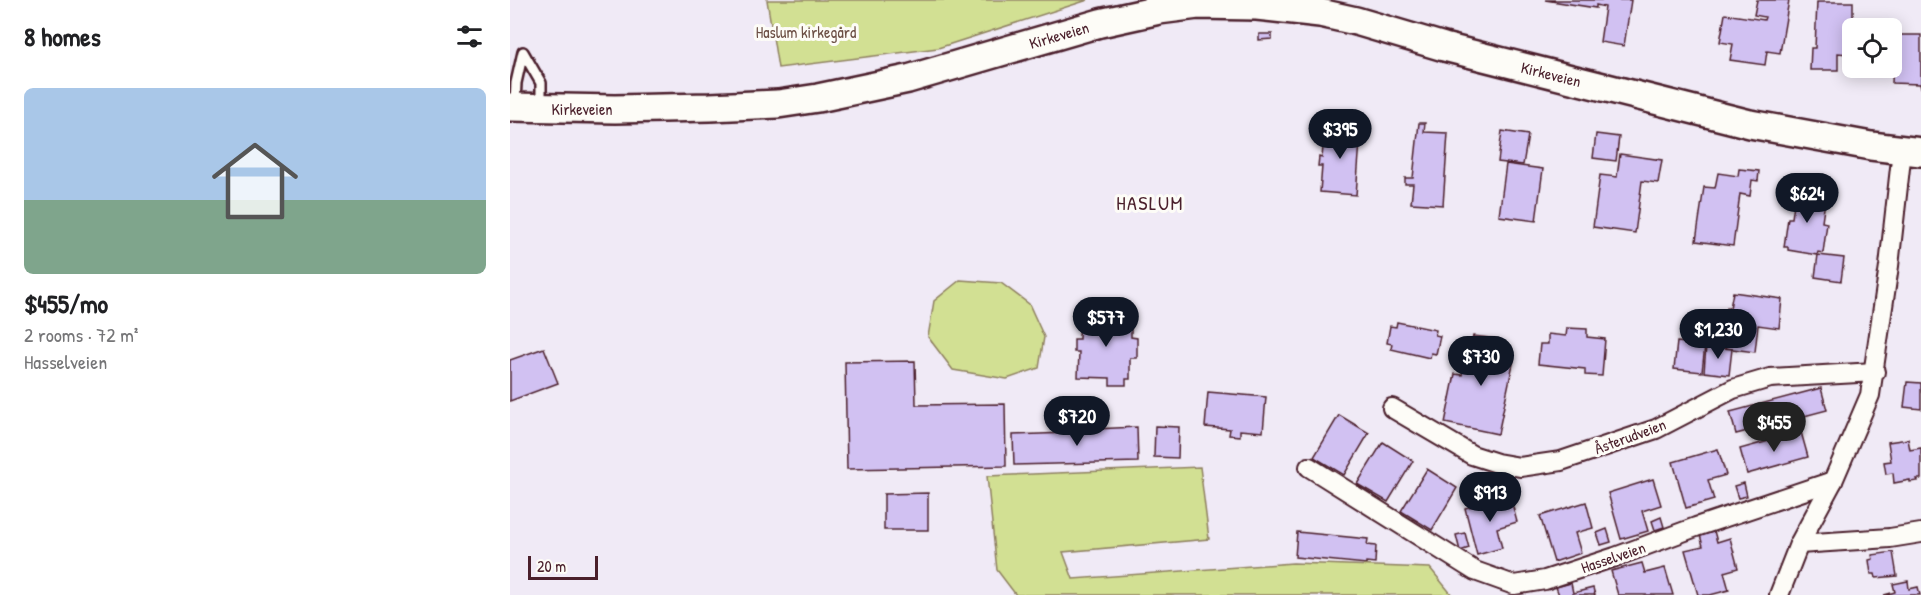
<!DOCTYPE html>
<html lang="en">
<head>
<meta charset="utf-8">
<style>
	:root { --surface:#fff; --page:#f6f6f6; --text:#202124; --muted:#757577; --line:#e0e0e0; --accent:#111827 }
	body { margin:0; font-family:"Patrick Hand",sans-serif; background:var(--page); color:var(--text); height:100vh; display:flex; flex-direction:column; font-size:22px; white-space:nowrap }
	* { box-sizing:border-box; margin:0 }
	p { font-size:20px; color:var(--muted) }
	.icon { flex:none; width:33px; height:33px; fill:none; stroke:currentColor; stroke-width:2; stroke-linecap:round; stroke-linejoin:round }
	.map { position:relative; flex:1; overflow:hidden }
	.details { display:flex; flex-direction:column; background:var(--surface); width:510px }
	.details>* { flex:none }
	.controls { position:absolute; left:1332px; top:18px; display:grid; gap:12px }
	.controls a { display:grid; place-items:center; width:60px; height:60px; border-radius:9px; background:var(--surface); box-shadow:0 3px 15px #0003; font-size:30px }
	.scale { position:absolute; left:18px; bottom:15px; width:70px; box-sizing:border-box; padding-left:6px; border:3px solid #4a1f2b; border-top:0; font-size:16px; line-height:21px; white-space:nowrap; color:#4a1f2b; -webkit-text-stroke:4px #fdfcf7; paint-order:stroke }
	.price { position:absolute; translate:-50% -51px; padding:0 14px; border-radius:21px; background:var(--accent); color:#fff; font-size:20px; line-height:39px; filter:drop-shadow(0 2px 3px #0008) }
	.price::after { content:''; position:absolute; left:50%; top:36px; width:18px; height:14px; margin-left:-9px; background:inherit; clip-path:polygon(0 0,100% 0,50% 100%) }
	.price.active { background:#222; color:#fff }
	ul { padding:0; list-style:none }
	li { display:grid; align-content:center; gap:12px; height:318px; padding:0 24px }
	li+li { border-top:2px solid var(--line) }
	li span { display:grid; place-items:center; height:186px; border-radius:9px; color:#555 }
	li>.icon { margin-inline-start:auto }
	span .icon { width:108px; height:108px; fill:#fffc; stroke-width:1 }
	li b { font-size:26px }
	h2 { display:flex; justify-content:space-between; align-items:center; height:72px; padding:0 24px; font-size:26px }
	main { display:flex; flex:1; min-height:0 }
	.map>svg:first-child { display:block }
	.green { fill:#d2e093; stroke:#8e805f; stroke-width:1.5 }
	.building { fill:#d1c1f2; stroke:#4a1f2b; stroke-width:1.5 }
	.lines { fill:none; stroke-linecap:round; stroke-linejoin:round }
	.service-casing { stroke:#4a1f2b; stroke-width:14 }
	.minor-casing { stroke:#4a1f2b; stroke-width:22 }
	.secondary-casing { stroke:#4a1f2b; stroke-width:32 }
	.service { stroke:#fdfcf7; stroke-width:9 }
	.minor { stroke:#fdfcf7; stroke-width:18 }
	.secondary { stroke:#fdfcf7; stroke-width:27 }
	.labels { text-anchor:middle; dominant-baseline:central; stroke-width:6; stroke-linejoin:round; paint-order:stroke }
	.park-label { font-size:16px; fill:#6c4f45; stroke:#fdfcf7 }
	.street-label { font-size:16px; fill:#4a1f2b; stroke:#fdfcf7 }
	.quarter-label { font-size:20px; letter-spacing:1.5px; fill:#4a1f2b; stroke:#fdfcf7 }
</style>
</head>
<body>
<main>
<section class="details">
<h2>8 homes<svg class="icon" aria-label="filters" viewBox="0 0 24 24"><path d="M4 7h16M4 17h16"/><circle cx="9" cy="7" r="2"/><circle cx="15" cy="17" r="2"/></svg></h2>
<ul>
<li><span style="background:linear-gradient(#a9c7e8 60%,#7fa58c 0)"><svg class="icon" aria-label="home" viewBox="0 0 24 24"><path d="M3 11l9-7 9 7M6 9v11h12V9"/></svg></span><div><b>$455/mo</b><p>2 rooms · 72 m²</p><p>Hasselveien</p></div></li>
</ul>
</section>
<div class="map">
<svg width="1411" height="595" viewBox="0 0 1411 595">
	<rect width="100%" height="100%" fill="#f0eaf6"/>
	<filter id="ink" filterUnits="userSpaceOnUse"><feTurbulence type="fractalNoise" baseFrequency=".0167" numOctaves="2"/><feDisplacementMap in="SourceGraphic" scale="12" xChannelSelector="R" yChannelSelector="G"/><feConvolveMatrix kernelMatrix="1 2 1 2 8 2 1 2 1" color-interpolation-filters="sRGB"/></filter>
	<g filter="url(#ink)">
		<g class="green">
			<polygon points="257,0 578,0 428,48 268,68"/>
			<polygon points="450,280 491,283 519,304 534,337 529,368 497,379 443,370 418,337 424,301"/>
			<polygon points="690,467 699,539 553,552 563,579 783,563 920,568 942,595 506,595 487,570 477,476"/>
		</g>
		<g class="building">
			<polygon points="1035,0 1121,0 1114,46 1090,42 1095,7 1086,5 1086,8"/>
			<polygon points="1247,0 1279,0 1270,53 1257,51 1255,65 1220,60 1223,44 1210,42 1215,14 1254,20 1255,17 1244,15"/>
			<polygon points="1307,2 1343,2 1343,28 1346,28 1342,28 1342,50 1338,50 1338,54 1328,53 1328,70 1300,70 1301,48 1305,48"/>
			<polygon points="749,34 762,34 762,39 749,40"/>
			<polygon points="1384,35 1411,35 1411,88 1410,84 1382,83"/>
			<polygon points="909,123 915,123 914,132 938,133 933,205 901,203 903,184 895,184 895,178 903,178"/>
			<polygon points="815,125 851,128 846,195 810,192 812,166 808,166 809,157 812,158"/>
			<polygon points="992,131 1018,135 1013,165 988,162"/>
			<polygon points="1086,134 1109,137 1106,161 1083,158"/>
			<polygon points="1110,154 1152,160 1148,183 1132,181 1125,233 1083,227 1090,175 1107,177"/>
			<polygon points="996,164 1033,169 1026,221 989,216"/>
			<polygon points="1229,169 1249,171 1248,181 1242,180 1240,196 1230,194 1223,246 1186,241 1194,187 1205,188 1208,173 1228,176"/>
			<polygon points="1286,190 1316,194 1312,222 1317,223 1313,253 1308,252 1307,255 1278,250 1278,247 1274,247 1278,218 1282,218"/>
			<polygon points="1308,255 1334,258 1331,281 1305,277"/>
			<polygon points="1223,292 1272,299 1269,328 1248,325 1245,352 1215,348 1218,324 1215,324 1217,307 1220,308"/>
			<polygon points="570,315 621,316 621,337 627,338 627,358 620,358 620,379 616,379 616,385 600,385 600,378 568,377 569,352 564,352 564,339 569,339"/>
			<polygon points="887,322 926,330 925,335 930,336 926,354 921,353 920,358 881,349 882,344 877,343 880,326 886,327"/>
			<polygon points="1057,328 1077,329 1077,337 1095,339 1092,376 1075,375 1075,369 1028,364 1030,344 1038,344 1038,334 1056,336"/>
			<polygon points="963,336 988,339 987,343 1001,346 998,357 1004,359 988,434 935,423 945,374 952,375 957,349 960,350"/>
			<polygon points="1167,342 1195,345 1192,372 1164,369"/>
			<polygon points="1196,346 1222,349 1219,375 1194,372"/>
			<polygon points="34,348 48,383 0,401 0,360"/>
			<polygon points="405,361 406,405 495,404 496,466 337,469 335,362"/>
			<polygon points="1397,382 1411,383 1411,409 1394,407"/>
			<polygon points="1311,388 1317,410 1226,434 1220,412"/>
			<polygon points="698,392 756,397 753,432 730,430 730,436 719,435 720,429 695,427"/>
			<polygon points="829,415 859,433 834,475 804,457"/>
			<polygon points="645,426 669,427 668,458 644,457"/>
			<polygon points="627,427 628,462 504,465 503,435 584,432 584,429"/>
			<polygon points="1291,432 1298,457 1237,474 1230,449"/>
			<polygon points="1398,439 1400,450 1411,448 1411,479 1407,479 1408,481 1400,482 1400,480 1384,483 1383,473 1376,474 1374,462 1381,461 1378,442"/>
			<polygon points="873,442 903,461 878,502 847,484"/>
			<polygon points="1208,449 1216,475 1198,480 1204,500 1176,508 1163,462"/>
			<polygon points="917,469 947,488 922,530 891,511"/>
			<polygon points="1143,479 1151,505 1132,511 1138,531 1111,539 1098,493"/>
			<polygon points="1234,483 1237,496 1228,498 1224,486"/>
			<polygon points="418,493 418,530 374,530 374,494"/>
			<polygon points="1000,496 1007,522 987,528 992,548 967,555 955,508"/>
			<polygon points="1076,502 1083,528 1065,533 1071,553 1044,562 1030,516"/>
			<polygon points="1151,517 1154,527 1145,530 1142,521"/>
			<polygon points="1097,529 1101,542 1091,545 1087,533"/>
			<polygon points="1204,531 1207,542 1220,538 1228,568 1214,572 1219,590 1200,595 1188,595 1175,550 1193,546 1190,535"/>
			<polygon points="787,532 858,539 857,545 866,546 865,563 856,562 856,564 785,557"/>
			<polygon points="955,533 959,548 950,551 946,535"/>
			<polygon points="1383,552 1387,576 1366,578 1365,574 1361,574 1359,560 1363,559 1362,555"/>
			<polygon points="1132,563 1135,573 1155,568 1163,595 1108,595 1101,571"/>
			<polygon points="1398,581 1399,589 1408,587 1410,595 1374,595 1385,592 1383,584"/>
			<polygon points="1061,583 1063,593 1083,588 1085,595 1049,595 1046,587"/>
		</g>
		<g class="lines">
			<g class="service-casing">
				<polyline id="service" points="5,104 6,83 13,52 31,83 31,104"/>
			</g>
			<g class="minor-casing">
				<g id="minor">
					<polyline points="882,408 962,455 987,463 1010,467 1051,461 1146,429 1223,389 1260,378 1365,372"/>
					<polyline points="799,467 965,571 1004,585 1035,580 1105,557 1186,527 1323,481"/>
					<polyline points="1289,544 1380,538 1411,533"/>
					<polyline points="1269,595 1289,544 1323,481 1360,395 1379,266 1392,150"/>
				</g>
			</g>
			<g class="secondary-casing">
				<polyline id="secondary" points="0,107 105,109 200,107 268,104 308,98 398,79 590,23 649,10 688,5 747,6 810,13 846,21 934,47 1240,124 1361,146 1411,152"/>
			</g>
			<use href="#service" class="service"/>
			<use href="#minor" class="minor"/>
			<use href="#secondary" class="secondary"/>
		</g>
	</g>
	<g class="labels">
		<g class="park-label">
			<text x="296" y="32">Haslum kirkegård</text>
		</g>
		<g class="street-label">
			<text transform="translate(549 35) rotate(-16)">Kirkeveien</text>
			<text transform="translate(1041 74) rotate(14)">Kirkeveien</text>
			<text x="72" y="109">Kirkeveien</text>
			<text transform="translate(1120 436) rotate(-20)">Åsterudveien</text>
			<text transform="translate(1103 557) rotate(-19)">Hasselveien</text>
		</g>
		<g class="quarter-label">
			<text x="640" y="202">HASLUM</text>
		</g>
	</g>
</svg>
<div class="controls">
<a><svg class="icon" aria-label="locate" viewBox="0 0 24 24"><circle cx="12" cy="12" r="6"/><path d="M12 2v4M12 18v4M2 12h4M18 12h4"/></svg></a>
</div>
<div class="scale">20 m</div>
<b class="price" style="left:830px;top:160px">$395</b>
<b class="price" style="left:1297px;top:224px">$624</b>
<b class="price" style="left:596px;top:348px">$577</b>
<b class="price" style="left:1208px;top:360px">$1,230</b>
<b class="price" style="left:971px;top:387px">$730</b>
<b class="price" style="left:567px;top:447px">$720</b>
<b class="price active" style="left:1264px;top:453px">$455</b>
<b class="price" style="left:980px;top:523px">$913</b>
</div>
</main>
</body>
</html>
